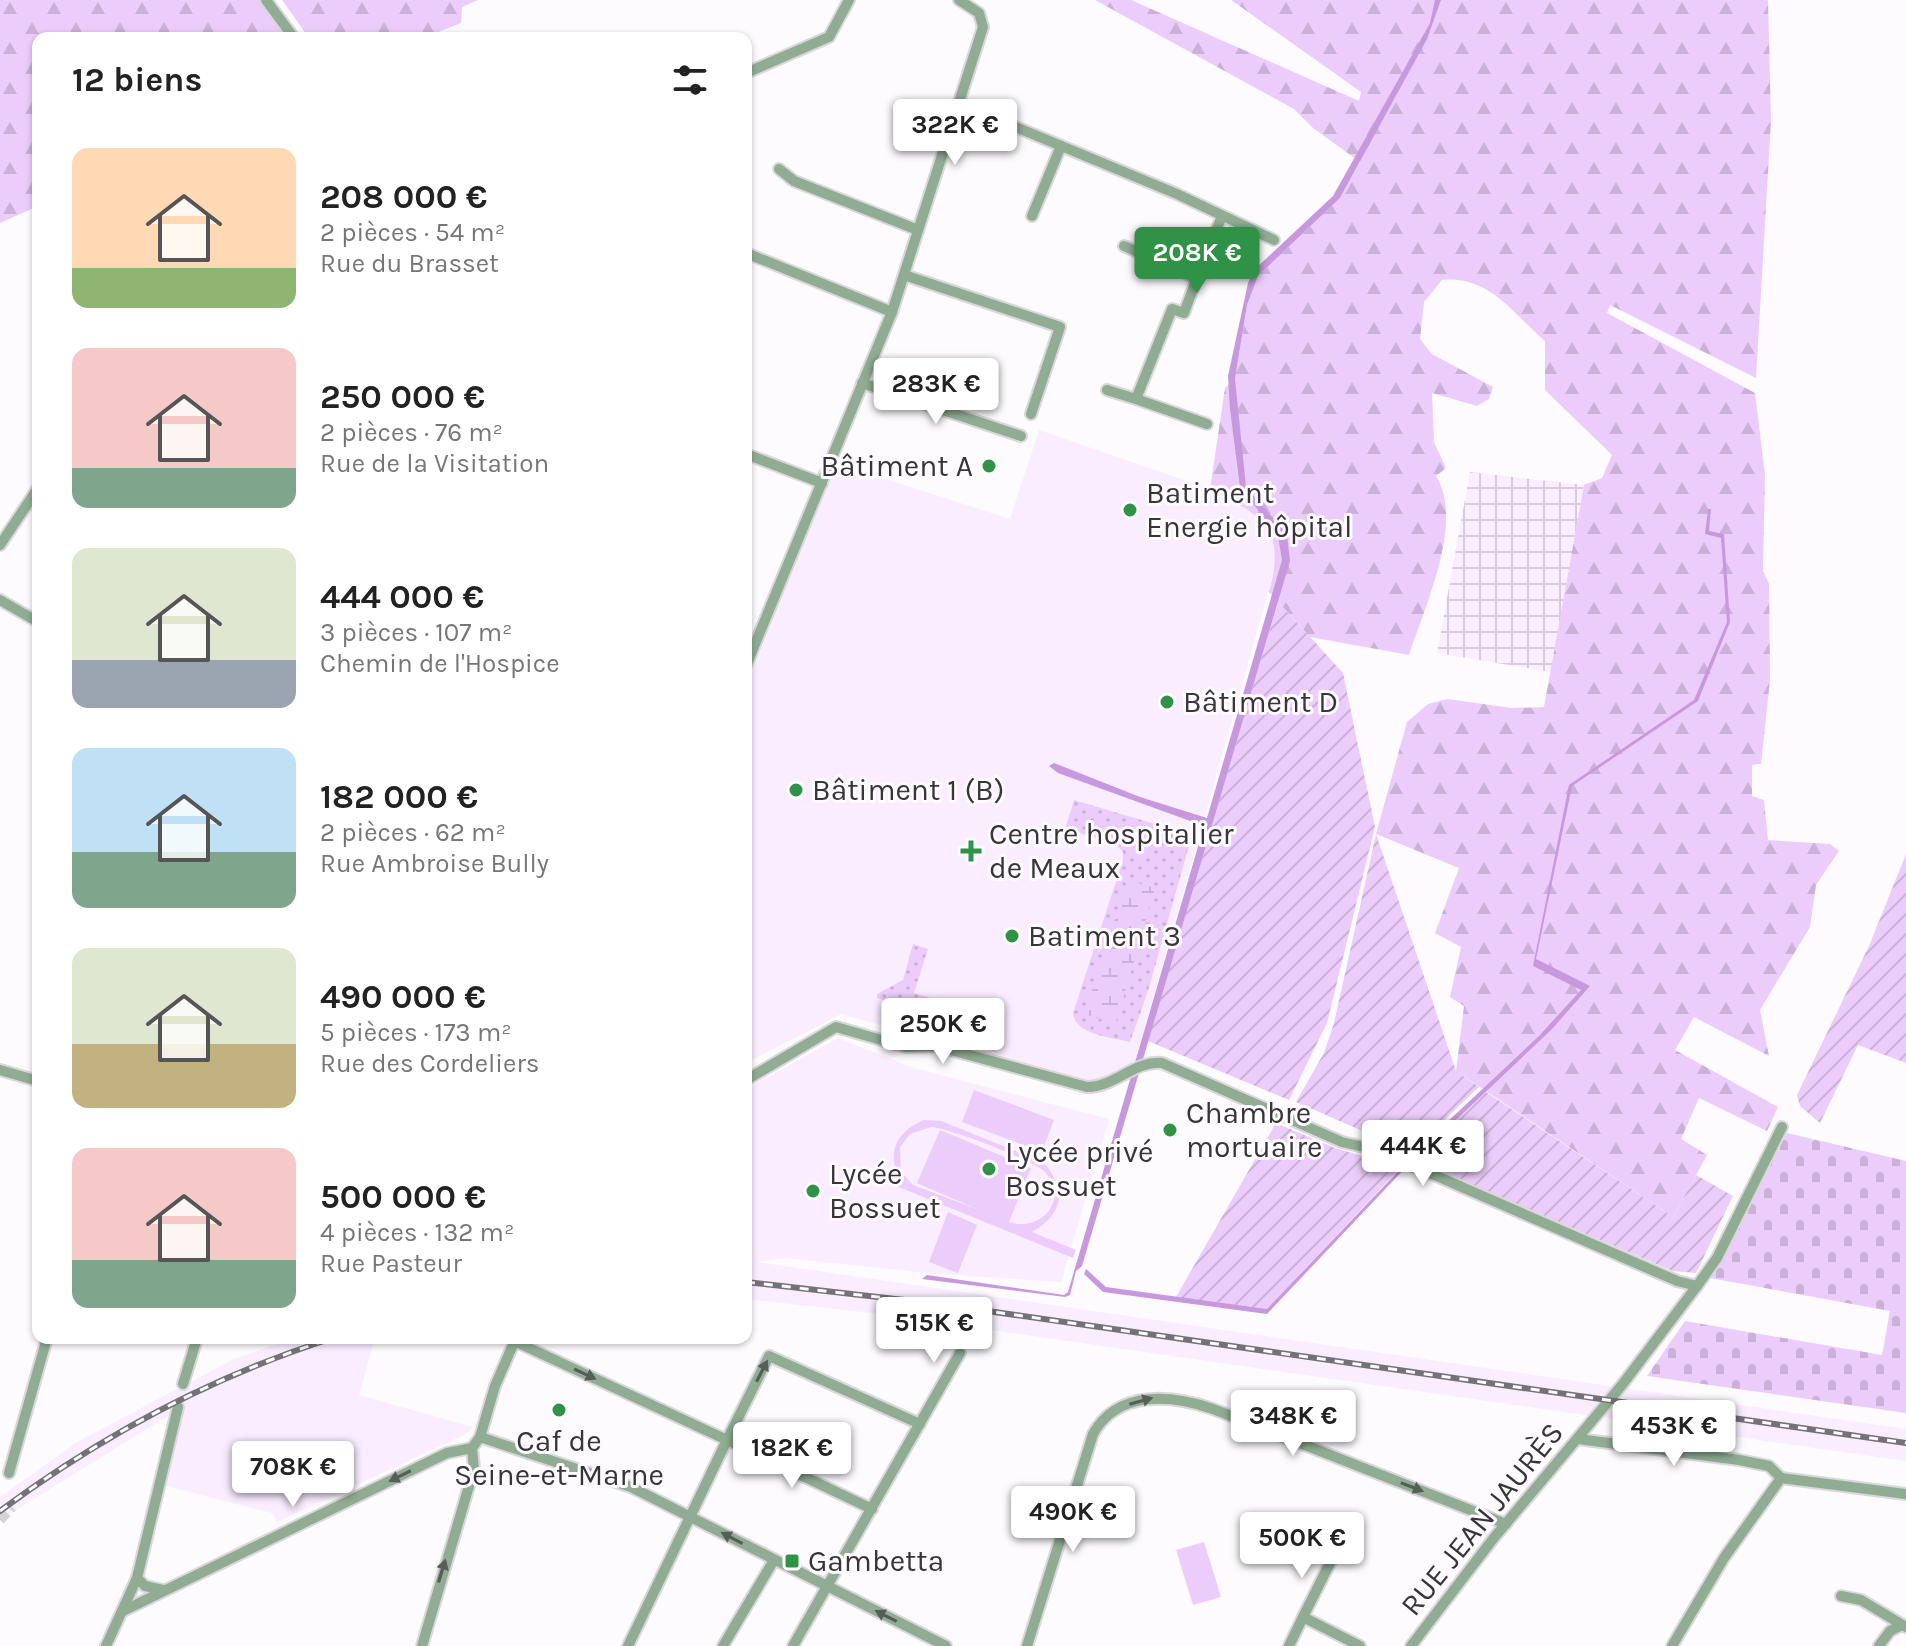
<!DOCTYPE html>
<html lang="fr">
<head>
<meta charset="utf-8">
<style>
	:root { --surface:#fff; --page:#f2f2f2; --text:#222; --muted:#767676; --accent:#309247 }
	body { margin:0; font-family:Karla,sans-serif; background:var(--page); color:var(--text); height:100vh; display:flex; flex-direction:column; font-size:30px; white-space:nowrap }
	* { box-sizing:border-box; margin:0 }
	p { font-size:26px; color:var(--muted) }
	.icon { flex:none; width:44px; height:44px; fill:none; stroke:currentColor; stroke-width:2; stroke-linecap:round; stroke-linejoin:round }
	.map { position:relative; flex:1; overflow:hidden }
	.side { position:absolute; left:32px; top:32px; width:720px; height:1312px; display:flex; flex-direction:column; background:var(--surface); border-radius:16px; box-shadow:0 2px 6px #0004 }
	.side>* { flex:none }
	.price { position:absolute; translate:-50% -68px; padding:0 18px; border-radius:8px; background:#fff; color:#222; font-size:26px; line-height:52px; filter:drop-shadow(0 2px 4px #0008) }
	.price::after { content:''; position:absolute; left:50%; top:48px; width:24px; height:18px; margin-left:-12px; background:inherit; clip-path:polygon(0 0,100% 0,50% 100%) }
	.price.active { background:var(--accent); color:#fff }
	ul { padding:0; list-style:none }
	li { display:flex; align-items:center; gap:24px; height:200px; padding:0 40px }
	li span { display:grid; place-items:center; flex:none; width:224px; height:160px; border-radius:16px; color:#555 }
	li>.icon { margin-inline-start:auto }
	span .icon { width:96px; height:96px; fill:#fffc; stroke-width:1 }
	li b { font-size:34px }
	h2 { display:flex; justify-content:space-between; align-items:center; height:96px; padding:0 40px; font-size:34px }
	.map>svg:first-child { display:block }
	.built { fill:#f9edff }
	.industrial { fill:url(#industrial-grid) }
	.grass { fill:url(#grass-dots) }
	.forest { fill:url(#forest-firs) }
	.wetland { fill:url(#wetland-marsh) }
	.cemetery { fill:url(#cemetery-stones) }
	.garden { fill:url(#garden-furrows) }
	.pitch { fill:#ecccfb; fill-rule:evenodd }
	.water { fill:#c898de }
	.lines { fill:none; stroke-linecap:round; stroke-linejoin:round }
	.minor-tunnel { stroke:#d6d3d7; stroke-width:10; stroke-dasharray:10 5; stroke-linecap:butt }
	.minor-casing { stroke:#dad7db; stroke-width:14 }
	.minor { stroke:#90ad93; stroke-width:10 }
	.rail-casing { stroke:#757277; stroke-width:6 }
	.rail { stroke:#fdfbfe; stroke-width:3; stroke-dasharray:9; stroke-linecap:butt }
	.oneway { fill:#575e59 }
	.poi-dot { fill:#309247; stroke:#fdfbfe; stroke-width:3 }
	.labels { text-anchor:middle; dominant-baseline:central; stroke-width:6; stroke-linejoin:round; paint-order:stroke }
	.poi-label { font-size:30px; fill:#38343a; stroke:#fdfbfe; text-anchor:start }
	.street-label { font-size:30px; fill:#38343a; stroke:#fdfbfe }
</style>
</head>
<body>
<div class="map">
<svg width="1906" height="1646" viewBox="0 0 1906 1646">
	<defs>
		<pattern id="industrial-grid" width="8" height="8" patternUnits="userSpaceOnUse" patternTransform="scale(2)"><rect width="8" height="8" fill="#f9edff"/><path d="M0 4h8M4 0v8" fill="none" stroke="#d6ccdb"/></pattern>
		<pattern id="grass-dots" width="8" height="8" patternUnits="userSpaceOnUse" patternTransform="scale(2)"><rect width="8" height="8" fill="#ecccfb"/><path d="M2 2h.1M6 6h.1" fill="none" stroke="#cbb0d8" stroke-width="1.8" stroke-linecap="round"/></pattern>
		<pattern id="forest-firs" width="22" height="20" patternUnits="userSpaceOnUse" patternTransform="scale(2)"><rect width="22" height="20" fill="#ecccfb"/><path d="M5 1l3.5 6h-7zM16 11l3.5 6h-7z" fill="#cbb0d8"/></pattern>
		<pattern id="wetland-marsh" width="20" height="14" patternUnits="userSpaceOnUse" patternTransform="scale(2)"><rect width="20" height="14" fill="#ecccfb"/><path d="M1 5h8M5 5V1M11 12h8M15 12V8" fill="none" stroke="#cbb0d8"/></pattern>
		<pattern id="cemetery-stones" width="16" height="16" patternUnits="userSpaceOnUse" patternTransform="scale(2)"><rect width="16" height="16" fill="#ecccfb"/><path d="M2 7V4a2 2 0 0 1 4 0v3zM10 15v-3a2 2 0 0 1 4 0v3z" fill="#cbb0d8"/></pattern>
		<pattern id="garden-furrows" width="10" height="10" patternUnits="userSpaceOnUse" patternTransform="scale(2)"><rect width="10" height="10" fill="#ecccfb"/><path d="M-1 1l2-2M0 10L10 0M9 11l2-2" fill="none" stroke="#cbb0d8"/></pattern>
	</defs>
	<rect width="100%" height="100%" fill="#fdfbfe"/>
	<g class="built">
		<polygon points="1039,430 1210,489 1254,511 1270,528 1275,552 1274,572 1134,1065 1094,1084 841,1014 746,1063 746,687 836,463 1010,519"/>
		<polygon points="838,1038 914,1068 1109,1119 1061,1282 936,1274 786,1258 756,1262 1906,1429 1906,1461 872,1313 746,1299 746,1089"/>
		<polygon points="293,1338 375,1338 359,1395 472,1427 468,1433 277,1522 272,1513 166,1486 184,1406 0,1520 0,1497 77,1442 234,1359"/>
	</g>
	<polygon class="industrial" points="1470,472 1584,485 1551,672 1437,653"/>
	<g class="grass">
		<path d="M1074 800 1192 835 1148 991 1130 1042C1112 1037 1075 1035 1073 1013L1123 860V852L1114 843 1065 829Z"/>
		<polygon points="913,944 928,949 914,993 957,1006 953,1023 877,998 877,994 903,980"/>
	</g>
	<g class="forest">
		<polygon points="0,0 260,0 285,38 38,38 38,206 0,223"/>
		<polygon points="282,0 478,0 462,7 461,23 423,38 309,38"/>
		<path d="M1095 0H1131L1359 101 1361 92 1231 0H1768L1771 121 1756 378 1610 305 1607 313 1755 393 1765 475 1763 571 1769 584 1770 680 1761 764 1752 765V796L1764 800 1768 840 1830 844 1839 851 1816 885 1810 927 1760 1010 1769 1056 1694 1017 1675 1050 1778 1107 1767 1131 1699 1098 1681 1139 1707 1155 1673 1217 1456 1071 1464 1006 1450 997 1461 947 1435 933 1459 868 1376 834 1407 722 1428 704 1447 699 1512 708 1544 707 1584 485 1602 478 1612 455 1545 390V341C1512 313 1489 275 1442 280L1424 302 1420 339 1432 354 1493 387 1489 399 1477 406 1432 393 1434 442 1446 468 1436 476C1465 522 1424 608 1409 655L1310 637 1269 592C1287 528 1261 515 1210 489L1225 388 1235 379 1247 305 1258 276 1340 198 1360 162 1313 128 1294 109Z"/>
	</g>
	<polygon class="wetland" points="1128,880 1155,888 1116,1023 1084,1014"/>
	<polygon class="cemetery" points="1787,1133 1906,1161 1906,1413 1647,1376 1685,1321 1882,1355 1890,1311 1710,1278"/>
	<g class="garden">
		<polygon points="1278,602 1343,673 1375,827 1327,1023 1289,1100 1148,1041"/>
		<polygon points="1376,834 1456,1071 1479,1087 1411,1152 1296,1102 1324,1053 1334,1023"/>
		<polygon points="1906,854 1906,1063 1858,1045 1820,1123 1800,1106 1797,1095 1869,946"/>
		<polygon points="1486,1092 1673,1217 1696,1175 1733,1196 1696,1273 1673,1271 1470,1184 1417,1157"/>
		<polygon points="1276,1123 1335,1148 1401,1167 1267,1309 1176,1297"/>
	</g>
	<g class="pitch">
		<polygon points="974,1090 1054,1120 1042,1152 962,1122"/>
		<path d="M923 1120 941 1121 1043 1162C1068 1190 1063 1214 1032 1232L1076 1250 1073 1258 889 1183 893 1176 899 1178C886 1150 898 1132 923 1120ZM931 1127C949 1128 1036 1161 1046 1173 1070 1201 1039 1233 1009 1222L1031 1168 940 1130 917 1183 977 1209 913 1185 901 1172 900 1147 910 1134Z"/>
		<polygon points="948,1212 977,1225 958,1273 929,1262"/>
		<polygon points="1204,1542 1221,1597 1193,1605 1176,1550"/>
	</g>
	<g class="water">
		<polygon points="1435,0 1441,0 1427,39 1340,198 1258,276 1247,305 1235,379 1246,487 1287,534 1290,561 1082,1266 1076,1271 1070,1295 1065,1297 922,1279 927,1275 1064,1295 1068,1292 1204,826 1058,773 1049,766 1054,763 1140,797 1207,818 1282,560 1278,536 1240,487 1230,409 1228,376 1248,283 1255,269 1333,196 1430,23"/>
		<polygon points="1708,509 1711,509 1709,531 1724,534 1730,622 1698,701 1572,786 1536,959 1590,986 1552,1029 1417,1157 1412,1155 1539,1036 1581,990 1533,966 1569,785 1694,700 1727,622 1721,538 1705,534"/>
		<polygon points="1406,1163 1409,1164 1267,1314 1103,1292 1084,1274 1086,1269 1106,1287 1267,1309"/>
	</g>
	<g class="lines">
		<polyline class="minor-tunnel" points="0,1520 12,1507"/>
		<g class="minor-casing">
			<g id="minor">
				<polyline points="266,0 294,38"/>
				<polyline points="746,73 829,37 849,0"/>
				<polyline points="958,103 1177,194 1274,240"/>
				<polyline points="779,169 794,181 918,230"/>
				<polyline points="1032,216 1061,146"/>
				<polyline points="1124,246 1197,278 1222,216"/>
				<polyline points="746,253 892,312"/>
				<polyline points="904,275 1060,327 1031,414"/>
				<polyline points="1197,278 1184,313 1172,309 1136,399 1207,424"/>
				<polyline points="862,383 1021,436"/>
				<polyline points="1107,390 1136,399"/>
				<polyline points="746,454 822,483"/>
				<polyline points="0,545 38,488"/>
				<polyline points="0,600 38,622"/>
				<polyline points="746,666 892,312 983,27 979,13 959,0"/>
				<polyline points="0,1070 38,1081"/>
				<path d="M746 1080 836 1027 906 1047 936 1046 1087 1087C1115 1087 1135 1060 1162 1063L1342 1142 1377 1150 1677 1281 1697 1286"/>
				<polyline points="514,1341 727,1440 628,1646"/>
				<polyline points="183,1384 197,1338"/>
				<polyline points="480,1437 631,1487 946,1646"/>
				<polyline points="1578,1439 1739,1460 1769,1466 1781,1478"/>
				<polyline points="9,1473 47,1338"/>
				<polyline points="1781,1478 1906,1494"/>
				<polyline points="872,1509 727,1440 769,1356 920,1424"/>
				<polyline points="137,1578 145,1586 163,1590"/>
				<polyline points="1841,1596 1861,1600 1906,1627"/>
				<polyline points="123,1611 447,1453 472,1448"/>
				<polyline points="1303,1617 1332,1559"/>
				<polyline points="106,1646 137,1578 178,1407"/>
				<polyline points="422,1646 474,1469 472,1448 480,1437 495,1386 516,1338"/>
				<polyline points="723,1646 774,1560"/>
				<polyline points="793,1646 960,1353"/>
				<path d="M1027 1646 1093 1434C1118 1389 1173 1395 1213 1409L1506 1524"/>
				<polyline points="1289,1646 1303,1617 1360,1646"/>
				<polyline points="1411,1646 1493,1539 1622,1385 1697,1286 1717,1258 1782,1127"/>
				<polyline points="1672,1646 1724,1558 1781,1478"/>
				<polyline points="1879,1646 1890,1631 1902,1625"/>
			</g>
		</g>
		<use href="#minor" class="minor"/>
		<g class="rail-casing">
			<g id="rail">
				<polyline points="746,1282 939,1304 1906,1443"/>
				<path d="M0 1511C101 1436 213 1376 333 1338"/>
			</g>
		</g>
		<use href="#rail" class="rail"/>
	</g>
	<defs><path id="oneway-solid" d="M-6-.8H1V-3.2L6.5 0L1 3.2V.8H-6Z" transform="scale(2)"/></defs>
	<g class="oneway">
		<use href="#oneway-solid" transform="translate(762 1371) rotate(-63)"/>
		<use href="#oneway-solid" transform="translate(585 1374) rotate(25)"/>
		<use href="#oneway-solid" transform="translate(1141 1401) rotate(-16)"/>
		<use href="#oneway-solid" transform="translate(400 1476) rotate(154)"/>
		<use href="#oneway-solid" transform="translate(1412 1487) rotate(21)"/>
		<use href="#oneway-solid" transform="translate(732 1538) rotate(-152)"/>
		<use href="#oneway-solid" transform="translate(442 1571) rotate(-73)"/>
		<use href="#oneway-solid" transform="translate(886 1616) rotate(-153)"/>
	</g>
	<g class="poi-dot">
		<circle cx="989" cy="466" r="8"/>
		<circle cx="1130" cy="510" r="8"/>
		<circle cx="1167" cy="702" r="8"/>
		<circle cx="796" cy="790" r="8"/>
		<path d="M967 839h8v8h8v8h-8v8h-8v-8h-8v-8h8z"/>
		<circle cx="1012" cy="936" r="8"/>
		<circle cx="1170" cy="1130" r="8"/>
		<circle cx="989" cy="1169" r="8"/>
		<circle cx="813" cy="1191" r="8"/>
		<circle cx="559" cy="1410" r="8"/>
		<rect x="784" y="1553" width="16" height="16" rx="4"/>
	</g>
	<g class="labels">
		<g class="poi-label">
			<text x="973" y="466" text-anchor="end">Bâtiment A</text>
			<text x="1146" y="493">Batiment<tspan x="1146" dy="34">Energie hôpital</tspan></text>
			<text x="1183" y="702">Bâtiment D</text>
			<text x="812" y="790">Bâtiment 1 (B)</text>
			<text x="989" y="834">Centre hospitalier<tspan x="989" dy="34">de Meaux</tspan></text>
			<text x="1028" y="936">Batiment 3</text>
			<text x="1186" y="1113">Chambre<tspan x="1186" dy="34">mortuaire</tspan></text>
			<text x="1005" y="1152">Lycée privé<tspan x="1005" dy="34">Bossuet</tspan></text>
			<text x="829" y="1174">Lycée<tspan x="829" dy="34">Bossuet</tspan></text>
			<text x="559" y="1441" text-anchor="middle">Caf de<tspan x="559" dy="34">Seine-et-Marne</tspan></text>
			<text x="808" y="1561">Gambetta</text>
		</g>
		<g class="street-label">
			<text transform="translate(1482 1519) rotate(-51)">RUE JEAN JAURÈS</text>
		</g>
	</g>
</svg>
<b class="price" style="left:955px;top:167px">322K €</b>
<b class="price active" style="left:1197px;top:295px">208K €</b>
<b class="price" style="left:936px;top:426px">283K €</b>
<b class="price" style="left:943px;top:1066px">250K €</b>
<b class="price" style="left:1423px;top:1188px">444K €</b>
<b class="price" style="left:934px;top:1365px">515K €</b>
<b class="price" style="left:1293px;top:1458px">348K €</b>
<b class="price" style="left:1674px;top:1468px">453K €</b>
<b class="price" style="left:792px;top:1490px">182K €</b>
<b class="price" style="left:293px;top:1509px">708K €</b>
<b class="price" style="left:1073px;top:1554px">490K €</b>
<b class="price" style="left:1302px;top:1580px">500K €</b>
<section class="side">
<h2>12 biens<svg class="icon" aria-label="filters" viewBox="0 0 24 24"><path d="M4 7h16M4 17h16"/><circle cx="9" cy="7" r="2"/><circle cx="15" cy="17" r="2"/></svg></h2>
<ul>
<li><span style="background:linear-gradient(#ffd9b3 75%,#8fb573 0)"><svg class="icon" aria-label="home" viewBox="0 0 24 24"><path d="M3 11l9-7 9 7M6 9v11h12V9"/></svg></span><div><b>208 000 €</b><p>2 pièces · 54 m²</p><p>Rue du Brasset</p></div></li>
<li><span style="background:linear-gradient(#f6c9c9 75%,#7fa58c 0)"><svg class="icon" aria-label="home" viewBox="0 0 24 24"><path d="M3 11l9-7 9 7M6 9v11h12V9"/></svg></span><div><b>250 000 €</b><p>2 pièces · 76 m²</p><p>Rue de la Visitation</p></div></li>
<li><span style="background:linear-gradient(#dfe7d0 70%,#9aa5b1 0)"><svg class="icon" aria-label="home" viewBox="0 0 24 24"><path d="M3 11l9-7 9 7M6 9v11h12V9"/></svg></span><div><b>444 000 €</b><p>3 pièces · 107 m²</p><p>Chemin de l'Hospice</p></div></li>
<li><span style="background:linear-gradient(#bfe0f5 65%,#7fa58c 0)"><svg class="icon" aria-label="home" viewBox="0 0 24 24"><path d="M3 11l9-7 9 7M6 9v11h12V9"/></svg></span><div><b>182 000 €</b><p>2 pièces · 62 m²</p><p>Rue Ambroise Bully</p></div></li>
<li><span style="background:linear-gradient(#dfe7d0 60%,#c2b280 0)"><svg class="icon" aria-label="home" viewBox="0 0 24 24"><path d="M3 11l9-7 9 7M6 9v11h12V9"/></svg></span><div><b>490 000 €</b><p>5 pièces · 173 m²</p><p>Rue des Cordeliers</p></div></li>
<li><span style="background:linear-gradient(#f6c9c9 70%,#7fa58c 0)"><svg class="icon" aria-label="home" viewBox="0 0 24 24"><path d="M3 11l9-7 9 7M6 9v11h12V9"/></svg></span><div><b>500 000 €</b><p>4 pièces · 132 m²</p><p>Rue Pasteur</p></div></li>
</ul>
</section>
</div>
</body>
</html>
